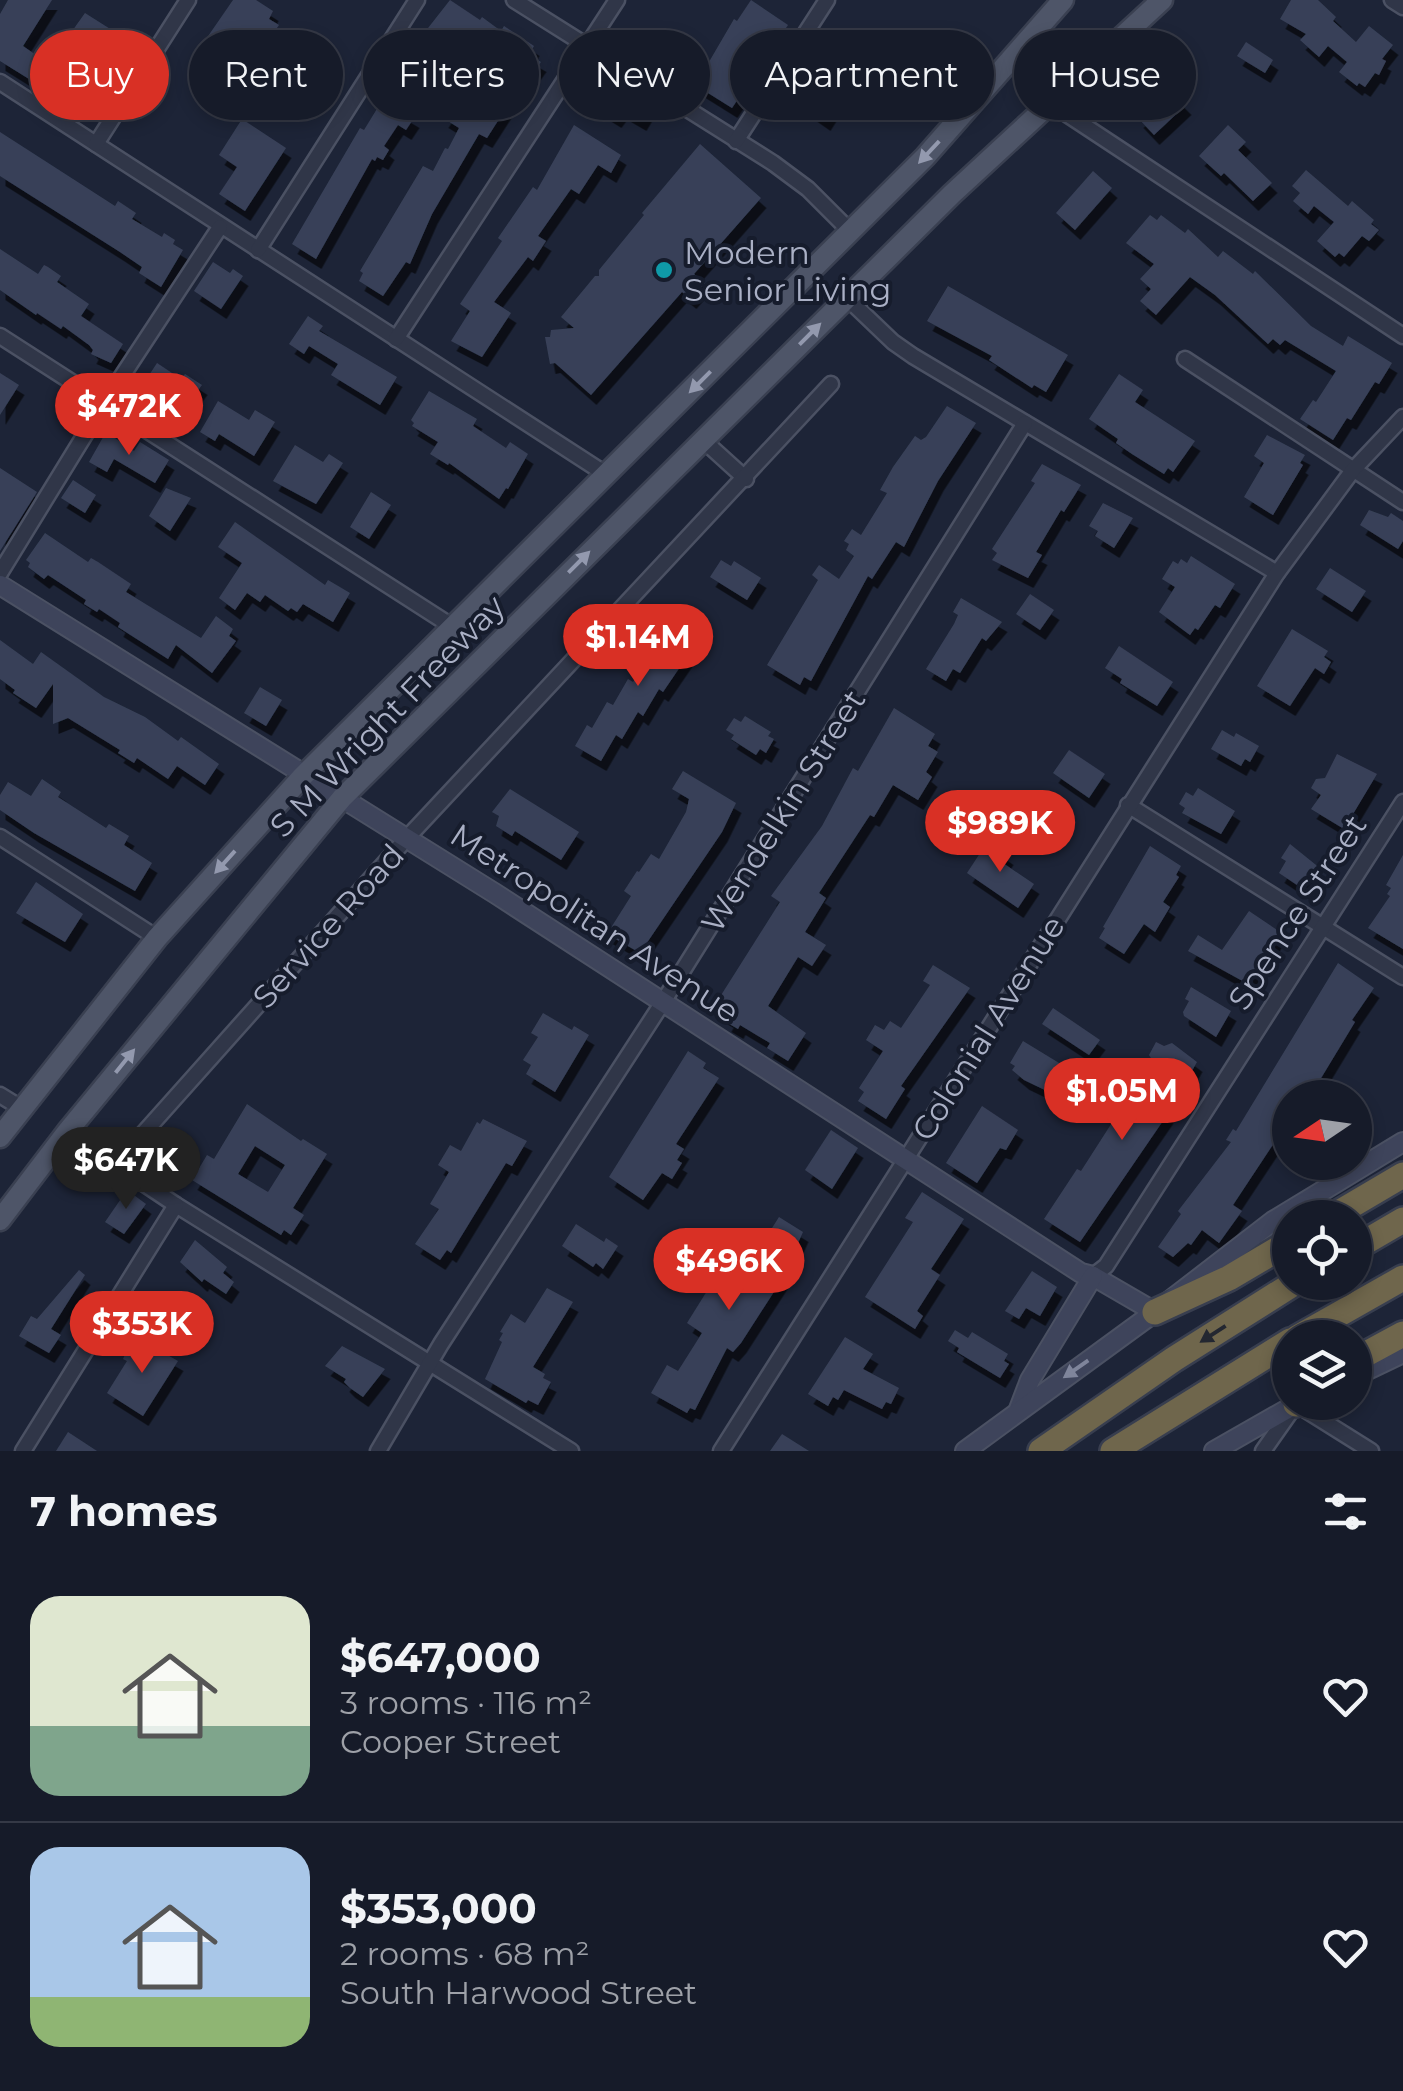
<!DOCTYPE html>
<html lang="en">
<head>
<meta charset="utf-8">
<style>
	:root { --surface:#161b29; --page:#232835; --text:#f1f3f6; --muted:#9ea1a8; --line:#353946; --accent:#d93025 }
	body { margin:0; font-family:Montserrat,sans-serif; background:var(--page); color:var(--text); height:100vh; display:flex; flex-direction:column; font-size:38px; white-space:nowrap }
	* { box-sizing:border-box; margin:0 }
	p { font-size:32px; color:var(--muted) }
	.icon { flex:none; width:55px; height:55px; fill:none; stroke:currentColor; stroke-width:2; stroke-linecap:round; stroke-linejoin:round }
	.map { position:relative; height:1451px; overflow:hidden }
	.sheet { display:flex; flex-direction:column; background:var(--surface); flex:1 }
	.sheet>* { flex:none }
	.banner { position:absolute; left:30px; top:30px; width:1345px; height:90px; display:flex; gap:20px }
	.needle { width:65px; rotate:257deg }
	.controls { position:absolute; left:1272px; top:1080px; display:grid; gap:20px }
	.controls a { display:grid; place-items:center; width:100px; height:100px; border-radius:50%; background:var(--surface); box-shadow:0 5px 15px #0003,0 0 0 2px var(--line); font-size:50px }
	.price { position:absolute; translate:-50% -85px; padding:0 22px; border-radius:35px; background:var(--accent); color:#fff; font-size:32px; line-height:65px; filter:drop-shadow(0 2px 5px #0008) }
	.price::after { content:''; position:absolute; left:50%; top:60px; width:30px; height:22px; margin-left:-15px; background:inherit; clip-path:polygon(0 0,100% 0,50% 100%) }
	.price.on { background:#222; color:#fff }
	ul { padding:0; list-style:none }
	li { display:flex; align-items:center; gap:30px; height:250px; padding:0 30px }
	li+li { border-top:2px solid var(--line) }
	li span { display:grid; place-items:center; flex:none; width:280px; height:200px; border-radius:30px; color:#555 }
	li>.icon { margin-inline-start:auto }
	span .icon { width:120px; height:120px; fill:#fffc; stroke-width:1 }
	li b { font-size:42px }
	h2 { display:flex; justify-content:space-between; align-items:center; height:120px; padding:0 30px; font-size:42px }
	.pill { padding:0 35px; border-radius:45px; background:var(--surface); box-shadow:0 5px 15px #0003,0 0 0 2px var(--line); font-size:35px; line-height:90px }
	.pill.on { background:var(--accent); color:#fff }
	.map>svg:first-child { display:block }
	.building { fill:#384158; fill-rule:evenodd; filter:url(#shadow) }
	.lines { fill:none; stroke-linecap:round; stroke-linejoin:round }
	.street-casing { stroke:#4b5163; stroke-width:19 }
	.secondary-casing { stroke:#4b5163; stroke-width:22 }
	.primary-casing { stroke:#3a4051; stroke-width:25 }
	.highway-casing { stroke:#383e4f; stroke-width:30 }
	.street { stroke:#303648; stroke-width:14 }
	.secondary { stroke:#3e445b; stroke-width:18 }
	.primary { stroke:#4e5568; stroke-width:20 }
	.highway { stroke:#6f664c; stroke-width:25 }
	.oneway { fill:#9399ae }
	.oneway2 { fill:#232731 }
	.oneway3 { fill:#7f859b }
	.culture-dot { fill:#0f9aa8; stroke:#161c2c; stroke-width:4 }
	.labels { text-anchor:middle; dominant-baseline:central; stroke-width:8; stroke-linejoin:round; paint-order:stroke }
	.poi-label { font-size:32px; fill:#aab0c5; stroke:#161c2c; text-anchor:start }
	.street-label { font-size:32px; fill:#aab0c5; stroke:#161c2c }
</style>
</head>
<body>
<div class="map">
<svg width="1403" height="1451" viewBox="0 0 1403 1451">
	<defs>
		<filter id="shadow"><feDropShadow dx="5.5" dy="10" stdDeviation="0" flood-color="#0009"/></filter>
	</defs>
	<rect width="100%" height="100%" fill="#1d2437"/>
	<g class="building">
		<polygon points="8,0 52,0 23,46 66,76 86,44 70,34 85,13 126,39 79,110 0,61 0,14"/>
		<polygon points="233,0 256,0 273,11 269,19 279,25 270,38 262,33 245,59 237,54 232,61 204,42"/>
		<polygon points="450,0 480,20 482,17 501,31 504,26 534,46 529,55 541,62 531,76 528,74 487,138 479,134 432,214 410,264 406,262 383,296 359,281 363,273 360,271 423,166 433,171 445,148 448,149 459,128 443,118 450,107 461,114 483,77 489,79 503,58 464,28 446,54 439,50 408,99 410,101 404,112 414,118 406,130 398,125 384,146 389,150 383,160 377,157 375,161 372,159 316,259 292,244 360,128 364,130 421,37"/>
		<polygon points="751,0 788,25 732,108 692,83 695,79 685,72 693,59 706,67 734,19 737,21"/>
		<polygon points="1291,0 1318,0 1336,17 1333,21 1356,42 1369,26 1393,45 1382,59 1386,61 1379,75 1375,73 1365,87 1359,83 1357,86 1339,72 1347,62 1328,46 1319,57 1300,40 1306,34 1280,19"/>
		<polygon points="1246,42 1273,60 1265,73 1237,56"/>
		<polygon points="813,43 853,69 832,100 837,102 825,121 782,91"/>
		<polygon points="602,83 647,111 641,121 622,110 616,118 590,102"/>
		<polygon points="1169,88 1186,105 1154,135 1138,118"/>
		<polygon points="242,119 286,148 245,211 219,194 237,167 219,155"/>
		<polygon points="574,125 621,155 611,173 598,165 579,194 571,189 538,236 546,241 533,261 528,257 494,302 511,313 482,357 451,341 470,311 460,304 502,241 498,238 533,187 537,190"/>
		<polygon points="1228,125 1246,142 1238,150 1272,183 1253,201 1224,173 1221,176 1199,156"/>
		<polygon points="0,132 115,206 118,201 136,213 132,219 162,237 164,233 175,240 173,244 183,250 161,287 139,273 142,267 120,252 0,176"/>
		<polygon points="700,144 761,198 694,274 705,283 691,299 682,292 591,395 555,363 550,364 545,337 550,337 551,330 574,328 561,317 595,276 599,276 599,270 644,215 642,213"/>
		<polygon points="1306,170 1348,206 1352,201 1374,220 1371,224 1379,230 1369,241 1362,236 1344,257 1339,253 1335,257 1317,241 1334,222 1314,206 1308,214 1293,201 1300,193 1292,186"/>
		<polygon points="1093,171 1112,188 1075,230 1056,213"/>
		<polygon points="1150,215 1157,220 1161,215 1185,233 1188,229 1218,257 1223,251 1253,274 1255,271 1311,326 1343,346 1348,336 1392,363 1379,384 1375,382 1351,420 1347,418 1333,440 1300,419 1313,400 1316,402 1336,371 1285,340 1280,345 1273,339 1268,344 1215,295 1190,277 1156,315 1140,301 1151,289 1140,279 1154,264 1126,243"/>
		<polygon points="0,249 38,274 44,265 48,267 61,276 57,282 89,304 81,316 123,344 111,363 91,354 93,350 89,345 63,326 61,329 37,313 36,315 0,290"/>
		<polygon points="213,262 230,273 233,269 243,276 221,309 194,291"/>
		<polygon points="948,286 1068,355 1046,392 1034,385 1032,388 989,360 992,356 927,321"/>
		<polygon points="308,316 323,326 319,331 397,377 380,405 331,375 338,364 309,346 304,354 289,344"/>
		<polygon points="157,363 181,379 185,374 202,385 181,414 163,401 159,406 138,392"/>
		<polygon points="0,373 19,385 0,415"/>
		<polygon points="1119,374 1143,390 1135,402 1195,441 1173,472 1168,468 1164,474 1132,454 1116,443 1118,439 1089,419"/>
		<polygon points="429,391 477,419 473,426 506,448 510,442 528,454 508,489 506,488 499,499 449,463 448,465 430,454 438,442 412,426 414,423 411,420"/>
		<polygon points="218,401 249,420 255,410 275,422 254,456 219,434 215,441 200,432"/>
		<polygon points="947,406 976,423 938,481 904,547 896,542 872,579 868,576 811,681 804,677 800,685 767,665 818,580 812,575 819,565 839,579 854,556 846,550 849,544 844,541 852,529 861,535 887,493 880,490 893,467 915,436 921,440 926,437"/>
		<polygon points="106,432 134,451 140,442 169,460 155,483 114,459 107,472 89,462"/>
		<polygon points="1267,435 1305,455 1300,463 1303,465 1273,515 1244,497 1264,463 1254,456"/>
		<polygon points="295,445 323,462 329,454 343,463 316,504 273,481"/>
		<polygon points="1042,464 1081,485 1064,512 1061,510 1036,552 1042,555 1028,578 992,560 997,553 992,549 1035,483 1031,481"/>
		<polygon points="0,468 37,492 0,551"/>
		<polygon points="73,480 96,495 85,513 61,498"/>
		<polygon points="166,488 191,498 170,531 149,516"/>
		<polygon points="371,492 391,505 369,539 350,527"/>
		<polygon points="1103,503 1133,518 1114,548 1095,536 1098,531 1089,526"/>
		<polygon points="1369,510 1388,517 1391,513 1403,521 1403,541 1398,549 1360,525"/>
		<polygon points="235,522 325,585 328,580 350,593 333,622 303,604 297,612 291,608 288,611 265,595 260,602 247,593 235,610 219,598 242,563 218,547"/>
		<polygon points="45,533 88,562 91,558 98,562 131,584 126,592 201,638 216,616 233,629 229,636 236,641 212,673 176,645 168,659 118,627 120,623 99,609 97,612 84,604 86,600 48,575 44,579 28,567 30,563 26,560"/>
		<polygon points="1191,556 1235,584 1220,608 1215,605 1198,630 1195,628 1190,635 1159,612 1175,587 1162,579 1173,561 1178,564 1181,559 1187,563"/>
		<polygon points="721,560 731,566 734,561 761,578 747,600 710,577"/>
		<polygon points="1330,568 1366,591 1352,612 1316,589"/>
		<polygon points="1030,594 1054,610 1040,630 1016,614"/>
		<polygon points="961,598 1002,622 986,641 982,638 960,673 953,669 946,681 926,669 954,624 958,615 953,612"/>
		<polygon points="655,617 695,645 663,692 659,689 643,716 638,712 622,739 616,735 601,761 575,746 587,725 592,728 607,702 613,705 628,679 633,682 655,645 643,638"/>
		<polygon points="1292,629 1328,651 1324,657 1331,662 1324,674 1315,668 1290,706 1257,686"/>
		<polygon points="0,640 33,664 41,652 104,697 145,717 178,741 181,737 219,764 205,785 177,766 168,779 137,758 134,763 118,753 120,750 68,718 53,724 53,684 36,708 13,693 15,690 0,679"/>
		<polygon points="1119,646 1173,682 1157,706 1120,683 1122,679 1105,668"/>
		<polygon points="260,687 282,700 266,726 244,713"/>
		<polygon points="894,708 935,734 928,746 938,752 926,772 932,777 918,800 893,785 874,817 870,815 819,893 826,898 805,932 826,945 812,966 798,957 768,1006 806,1033 788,1061 767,1048 770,1043 740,1025 738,1029 726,1022 728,1018 718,1012 723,1004 718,1000 780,902 771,896 822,826 853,768 858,771"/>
		<polygon points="745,716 771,732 768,736 774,739 766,753 760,749 756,755 731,739 734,735 726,730 734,718 741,722"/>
		<polygon points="1222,730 1234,737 1236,733 1259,746 1250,762 1245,759 1241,766 1211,749"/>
		<polygon points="1069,750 1105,774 1089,798 1053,773"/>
		<polygon points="1337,754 1377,774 1344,829 1311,809 1321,795 1311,788 1316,779 1325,778"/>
		<polygon points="683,771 736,803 722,832 640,953 607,934 631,896 624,891 637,871 639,872 651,854 659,859 686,812 689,799 672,789"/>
		<polygon points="42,779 61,792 58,797 106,828 109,824 129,836 124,845 152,863 135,891 34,833 0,810 0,795 8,782 31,796"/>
		<polygon points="1198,788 1235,811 1221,834 1182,813 1185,808 1179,804 1186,792 1193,796"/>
		<polygon points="510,789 579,832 561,860 515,831 512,836 496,826 499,816 492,812"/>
		<polygon points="988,841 1008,855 1003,863 1034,884 1018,908 967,873"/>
		<polygon points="1290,844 1321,869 1312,883 1308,881 1303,889 1279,873 1286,861 1281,858"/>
		<polygon points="1150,846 1181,866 1176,875 1179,877 1163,902 1170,907 1155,932 1144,924 1124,954 1099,938 1105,928 1103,927"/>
		<polygon points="1403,855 1403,949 1368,928 1390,896 1387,894 1391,888 1386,885"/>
		<polygon points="36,882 83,914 65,942 16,913"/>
		<polygon points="1249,911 1280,932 1248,984 1188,951 1198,935 1222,950"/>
		<polygon points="1338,963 1374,988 1352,1020 1355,1022 1309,1098 1290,1098 1290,1152 1274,1143 1233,1205 1242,1211 1219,1243 1202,1230 1191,1245 1188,1243 1173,1257 1158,1247 1181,1214 1178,1211 1231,1142 1226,1140 1233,1129 1236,1131"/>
		<polygon points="933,965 970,988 901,1086 905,1089 886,1119 858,1101 864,1092 859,1088 883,1051 866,1040 875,1025 884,1030 890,1021 901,1028 930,985 923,981"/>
		<polygon points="1191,987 1231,1011 1216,1037 1184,1016 1183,1012 1189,1001 1185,999"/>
		<polygon points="1053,1008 1100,1040 1089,1055 1042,1024"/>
		<polygon points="543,1013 572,1030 574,1026 589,1035 555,1092 526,1074 531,1065 523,1060 538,1037 531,1033"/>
		<polygon points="1023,1041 1064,1066 1049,1092 1024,1080 1012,1070 1015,1066 1010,1063"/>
		<polygon points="1156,1042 1164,1046 1172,1043 1197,1062 1167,1115 1080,1242 1044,1219 1077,1169 1081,1171 1124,1104 1128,1107 1154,1063 1149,1055"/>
		<polygon points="688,1051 706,1063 703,1068 719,1078 676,1144 684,1149 677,1160 682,1163 672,1179 662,1173 643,1200 609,1177"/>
		<path d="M247 1104 301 1141 303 1139 327 1154 293 1208 304 1215 291 1235 284 1230 281 1235 192 1180 207 1155 214 1159ZM255 1146 285 1165 268 1192 238 1174Z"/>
		<polygon points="982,1106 1018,1130 1006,1150 1000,1148 977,1183 946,1163"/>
		<polygon points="483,1119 527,1141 512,1166 506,1163 451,1253 447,1250 440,1260 415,1244 439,1209 430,1204 449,1172 438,1165 450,1145 461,1151 477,1122 480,1124"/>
		<polygon points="831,1130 858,1148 832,1189 805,1170"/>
		<polygon points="127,1190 146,1204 124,1234 105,1222"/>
		<polygon points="922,1192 964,1219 931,1269 940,1275 917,1311 923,1316 915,1329 865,1297 913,1222 905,1218"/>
		<polygon points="779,1217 803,1232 788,1265 790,1267 741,1343 733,1352 727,1348 695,1410 690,1408 687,1413 651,1393 667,1365 678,1371 702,1333 687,1323 737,1243 751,1251 756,1244 760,1247"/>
		<polygon points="576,1224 604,1242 606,1238 618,1246 603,1269 596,1263 593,1267 562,1246"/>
		<polygon points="195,1240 227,1267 223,1273 234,1282 226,1294 204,1279 202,1282 180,1262"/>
		<polygon points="79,1270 85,1275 51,1329 61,1335 49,1353 19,1336 31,1316 37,1319"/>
		<polygon points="1032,1271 1057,1287 1040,1316 1026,1308 1019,1319 1005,1311"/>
		<polygon points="547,1288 573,1302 533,1367 545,1374 543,1378 551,1382 538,1405 528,1400 526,1403 485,1379 502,1342 499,1340 503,1333 500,1332 511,1314 525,1323"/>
		<polygon points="955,1330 968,1338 972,1332 1008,1354 1004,1361 1009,1364 1000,1378 957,1352 959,1348 948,1341"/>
		<polygon points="134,1336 178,1361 143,1416 107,1393 127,1361 123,1359"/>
		<polygon points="845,1337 873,1354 863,1369 899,1388 891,1404 886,1402 882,1409 844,1390 838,1400 833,1397 828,1406 808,1394"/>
		<polygon points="342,1346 385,1369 363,1397 350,1388 344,1382 346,1379 325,1366"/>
		<polygon points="68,1432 97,1451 56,1451"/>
		<polygon points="782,1434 809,1451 770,1451"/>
	</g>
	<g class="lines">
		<g class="street-casing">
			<g id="street">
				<polyline points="514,0 773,163 808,189 851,232"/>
				<polyline points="1392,0 1403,7"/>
				<polyline points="0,82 607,475"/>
				<polyline points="1050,103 1403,336"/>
				<polyline points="736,141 827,0"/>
				<polyline points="96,144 188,0"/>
				<polyline points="258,250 417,0"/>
				<polyline points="847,298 893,342 913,356 1277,573"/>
				<polyline points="0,336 453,627"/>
				<polyline points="396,339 617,0"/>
				<polyline points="1185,359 1403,502"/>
				<polyline points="703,440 746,479"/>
				<polyline points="0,573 105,402 220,227"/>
				<polyline points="1128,805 1403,977"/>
				<polyline points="0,837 157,938"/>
				<polyline points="0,1095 21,1108"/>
				<polyline points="67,1132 176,1205 571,1451"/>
				<polyline points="116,1164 407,838 831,384"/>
				<polyline points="1093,1276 1106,1266 1403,802"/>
				<polyline points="23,1451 176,1205"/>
				<polyline points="378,1451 441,1344 663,1002 1025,423"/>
				<polyline points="721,1451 1277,573 1353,470 1403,417"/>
				<polyline points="1263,1451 1296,1404 1371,1451"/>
			</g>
		</g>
		<g class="secondary-casing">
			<g id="secondary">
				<polyline points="0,585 496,894 1081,1273 1093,1276 1155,1312"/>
				<polyline points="1355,1376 1403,1353"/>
				<polyline points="1019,1409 1030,1380 1093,1276"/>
				<polyline points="965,1451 1155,1312 1273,1221 1403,1142"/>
				<polyline points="1214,1451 1300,1402"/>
			</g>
		</g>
		<g class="primary-casing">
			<g id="primary">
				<polyline points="0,1137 157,938 303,776 925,157 1063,0"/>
				<polyline points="0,1220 67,1132 342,798 952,194 1162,0"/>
			</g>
		</g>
		<g class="highway-casing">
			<g id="highway">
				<polyline points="1330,1218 1403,1175"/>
				<polyline points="1355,1248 1403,1220"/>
				<polyline points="1155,1312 1229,1278 1290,1242"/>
				<polyline points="1297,1338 1403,1278"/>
				<polyline points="1355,1360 1403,1334"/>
				<polyline points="1296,1404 1298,1402"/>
				<polyline points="1041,1451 1174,1359 1296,1282"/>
				<polyline points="1113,1451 1290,1341"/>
			</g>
		</g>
		<use href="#street" class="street"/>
		<use href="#secondary" class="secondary"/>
		<use href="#primary" class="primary"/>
		<use href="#highway" class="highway"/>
	</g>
	<defs><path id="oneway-solid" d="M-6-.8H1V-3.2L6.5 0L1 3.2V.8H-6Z" transform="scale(2.5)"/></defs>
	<g class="oneway">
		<use href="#oneway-solid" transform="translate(929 152) rotate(133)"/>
		<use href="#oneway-solid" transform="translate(810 334) rotate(-45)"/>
		<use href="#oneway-solid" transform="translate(700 382) rotate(135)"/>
		<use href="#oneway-solid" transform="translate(579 562) rotate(-45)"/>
		<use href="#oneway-solid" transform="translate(225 862) rotate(132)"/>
		<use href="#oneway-solid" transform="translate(125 1061) rotate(-51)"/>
	</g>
	<use class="oneway2" href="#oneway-solid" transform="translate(1213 1334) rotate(147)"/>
	<use class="oneway3" href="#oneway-solid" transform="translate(1076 1369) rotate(145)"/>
	<circle class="culture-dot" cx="664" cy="270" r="10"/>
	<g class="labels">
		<g class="poi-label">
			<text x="684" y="252">Modern<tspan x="684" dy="37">Senior Living</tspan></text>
		</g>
		<g class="street-label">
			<text transform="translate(387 716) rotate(-46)">S M Wright Freeway</text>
			<text transform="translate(783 811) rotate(-58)">Wendelkin Street</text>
			<text transform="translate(1297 912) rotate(-57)">Spence Street</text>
			<text transform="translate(595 923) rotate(33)">Metropolitan Avenue</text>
			<text transform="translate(328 926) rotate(-48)">Service Road</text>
			<text transform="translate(988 1028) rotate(-58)">Colonial Avenue</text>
		</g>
	</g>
</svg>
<div class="controls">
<a><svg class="needle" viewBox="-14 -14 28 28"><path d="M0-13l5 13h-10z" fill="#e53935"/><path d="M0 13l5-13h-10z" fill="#9ea1a8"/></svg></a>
<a><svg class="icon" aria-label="locate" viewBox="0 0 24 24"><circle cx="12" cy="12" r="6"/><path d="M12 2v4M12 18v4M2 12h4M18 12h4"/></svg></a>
<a><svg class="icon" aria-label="layers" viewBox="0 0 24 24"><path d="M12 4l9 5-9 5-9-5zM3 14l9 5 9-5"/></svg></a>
</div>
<b class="price" style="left:129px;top:458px">$472K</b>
<b class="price" style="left:638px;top:689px">$1.14M</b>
<b class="price" style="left:1000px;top:875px">$989K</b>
<b class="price" style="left:1122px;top:1143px">$1.05M</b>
<b class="price on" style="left:126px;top:1212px">$647K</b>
<b class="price" style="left:729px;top:1313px">$496K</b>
<b class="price" style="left:142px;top:1376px">$353K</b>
<div class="banner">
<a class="pill on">Buy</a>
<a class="pill">Rent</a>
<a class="pill">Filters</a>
<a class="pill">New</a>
<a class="pill">Apartment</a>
<a class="pill">House</a>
</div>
</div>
<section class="sheet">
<h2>7 homes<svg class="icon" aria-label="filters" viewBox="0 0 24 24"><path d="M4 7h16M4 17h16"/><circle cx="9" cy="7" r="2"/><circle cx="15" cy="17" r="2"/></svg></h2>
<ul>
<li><span style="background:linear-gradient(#dfe7d0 65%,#7fa58c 0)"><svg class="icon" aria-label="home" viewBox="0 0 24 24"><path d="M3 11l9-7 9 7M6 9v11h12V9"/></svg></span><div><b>$647,000</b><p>3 rooms · 116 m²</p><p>Cooper Street</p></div><svg class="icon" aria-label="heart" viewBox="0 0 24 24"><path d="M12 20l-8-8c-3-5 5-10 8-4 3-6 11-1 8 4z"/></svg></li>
<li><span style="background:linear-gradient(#a9c7e8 75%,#8fb573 0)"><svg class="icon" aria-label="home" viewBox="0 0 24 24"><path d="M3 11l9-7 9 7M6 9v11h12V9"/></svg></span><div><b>$353,000</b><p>2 rooms · 68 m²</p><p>South Harwood Street</p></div><svg class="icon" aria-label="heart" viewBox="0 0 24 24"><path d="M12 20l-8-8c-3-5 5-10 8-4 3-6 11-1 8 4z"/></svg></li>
</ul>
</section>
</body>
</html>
